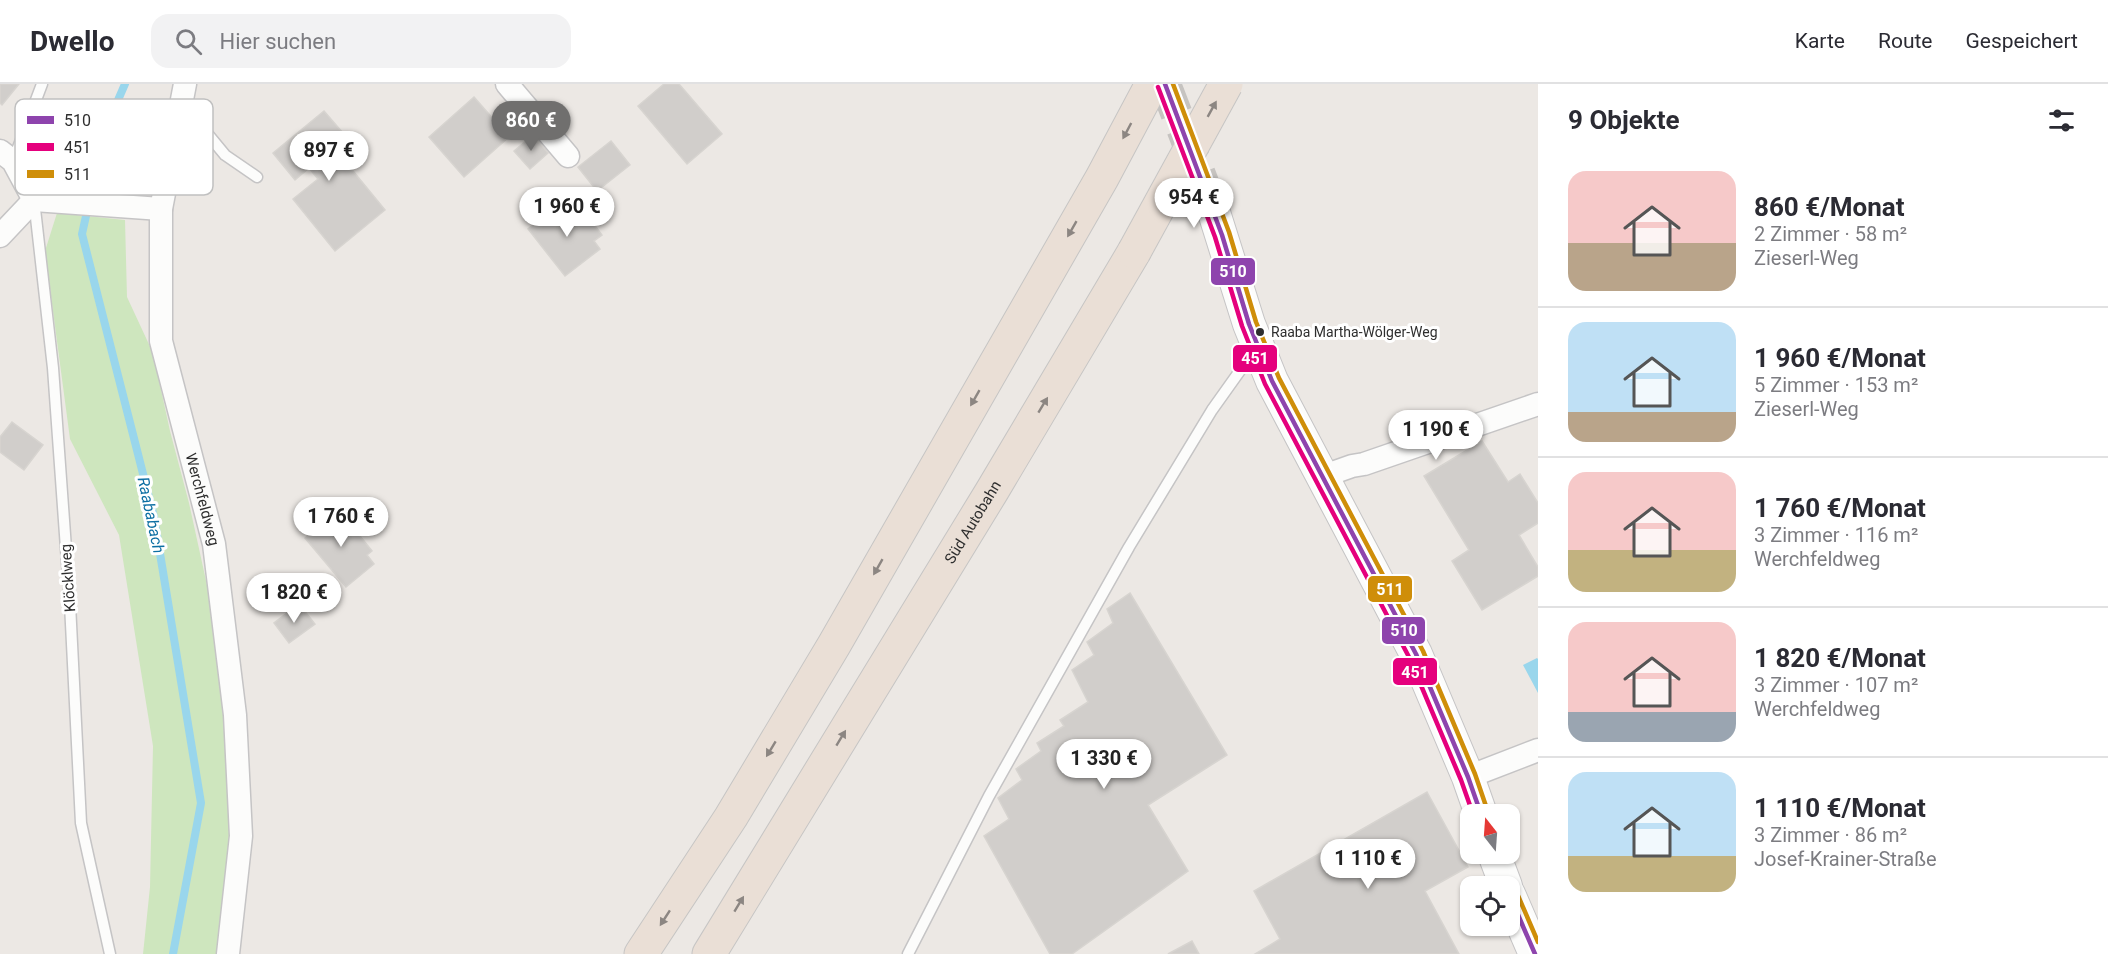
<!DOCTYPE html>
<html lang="de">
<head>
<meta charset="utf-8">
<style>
	:root { --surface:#fff; --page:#f2f2f3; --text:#2b2b33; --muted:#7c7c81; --line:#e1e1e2; --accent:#706f6e }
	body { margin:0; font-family:Roboto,sans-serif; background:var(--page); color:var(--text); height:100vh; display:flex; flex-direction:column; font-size:22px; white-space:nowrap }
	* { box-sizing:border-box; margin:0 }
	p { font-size:20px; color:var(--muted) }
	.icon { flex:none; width:33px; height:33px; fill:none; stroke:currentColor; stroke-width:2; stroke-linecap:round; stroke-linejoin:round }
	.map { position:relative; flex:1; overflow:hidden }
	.panel { display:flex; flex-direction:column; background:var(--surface); width:570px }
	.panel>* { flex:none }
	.needle { width:39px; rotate:343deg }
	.tools { position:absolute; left:1460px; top:720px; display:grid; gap:12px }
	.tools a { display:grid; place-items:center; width:60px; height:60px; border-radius:12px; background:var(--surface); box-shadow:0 2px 4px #0004; font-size:30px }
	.price { position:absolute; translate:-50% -51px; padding:0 14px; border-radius:21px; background:#fff; color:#222; font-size:20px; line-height:39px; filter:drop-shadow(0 2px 3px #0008) }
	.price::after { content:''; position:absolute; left:50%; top:36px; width:18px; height:14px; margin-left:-9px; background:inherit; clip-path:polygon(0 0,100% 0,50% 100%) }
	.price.current { background:var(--accent); color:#fff }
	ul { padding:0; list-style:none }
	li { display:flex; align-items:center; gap:18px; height:150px; padding:0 30px }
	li+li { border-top:2px solid var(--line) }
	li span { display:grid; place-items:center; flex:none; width:168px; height:120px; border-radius:18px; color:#555 }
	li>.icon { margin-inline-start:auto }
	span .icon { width:72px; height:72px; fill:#fffc; stroke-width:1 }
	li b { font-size:26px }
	h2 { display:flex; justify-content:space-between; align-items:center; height:72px; padding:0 30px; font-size:26px }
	header { display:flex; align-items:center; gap:36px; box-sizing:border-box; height:84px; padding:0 30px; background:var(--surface); border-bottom:2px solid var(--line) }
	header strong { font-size:28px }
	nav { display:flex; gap:33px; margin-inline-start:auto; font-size:21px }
	.search { width:420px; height:54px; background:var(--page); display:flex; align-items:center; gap:15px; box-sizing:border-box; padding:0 21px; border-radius:18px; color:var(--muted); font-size:22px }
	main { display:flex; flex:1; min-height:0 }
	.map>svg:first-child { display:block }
	.green { fill:#cee6be }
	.water { fill:#99d6ec }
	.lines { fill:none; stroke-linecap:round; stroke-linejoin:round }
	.stream { stroke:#99d6ec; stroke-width:8 }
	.building { fill:#d1cecb; stroke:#d7d4d0; stroke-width:1.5 }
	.secondary-tunnel { stroke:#c6c3c0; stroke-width:32; stroke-dasharray:32 16; stroke-linecap:butt }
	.lane-casing { stroke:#c5c4c5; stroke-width:13 }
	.street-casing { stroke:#c5c4c5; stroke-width:25 }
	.secondary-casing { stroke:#c5c4c5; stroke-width:34 }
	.highway-casing { stroke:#c6c5c4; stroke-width:35 }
	.lane { stroke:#fcfcfb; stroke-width:10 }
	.street { stroke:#fcfcfb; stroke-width:22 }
	.secondary { stroke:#fcfcfb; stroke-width:32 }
	.highway { stroke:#eadfd6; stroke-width:33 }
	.highway-bridge-casing { stroke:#c6c5c4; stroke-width:35; stroke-linecap:butt }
	.highway-bridge { stroke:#eadfd6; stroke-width:33 }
	.bus-1-casing { stroke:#fff; stroke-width:9 }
	.bus-2-casing { stroke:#fff; stroke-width:9 }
	.bus-3-casing { stroke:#fff; stroke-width:9 }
	.bus-1 { stroke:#8e44ad; stroke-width:4.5 }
	.bus-2 { stroke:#e5007d; stroke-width:4.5 }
	.bus-3 { stroke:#cf8e09; stroke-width:4.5 }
	.oneway { fill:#8c8682 }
	.bus-dot { fill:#2e2e2e; stroke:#fff; stroke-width:2 }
	.labels { text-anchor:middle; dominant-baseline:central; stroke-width:6; stroke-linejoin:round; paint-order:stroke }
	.bus-label { font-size:14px; fill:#2e2e2e; stroke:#fff; text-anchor:start }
	.street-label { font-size:15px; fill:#2e2e2e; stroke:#fff }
	.water-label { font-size:16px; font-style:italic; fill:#0d6fa3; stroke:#fff }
	.key { fill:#fff; stroke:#c0c0c0; stroke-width:1.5 }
	.key-label { font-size:16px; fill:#2e2e2e }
	.line-badge { stroke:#fff; stroke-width:2 }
	.badge-label { font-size:16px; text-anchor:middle; font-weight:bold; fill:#fff }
</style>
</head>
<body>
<header>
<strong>Dwello</strong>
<div class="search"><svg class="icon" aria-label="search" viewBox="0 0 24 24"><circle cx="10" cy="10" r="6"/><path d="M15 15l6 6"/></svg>Hier suchen</div>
<nav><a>Karte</a><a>Route</a><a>Gespeichert</a></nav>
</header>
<main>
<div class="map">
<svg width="1538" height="870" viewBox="0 0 1538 870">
	<rect width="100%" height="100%" fill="#ece8e4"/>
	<polygon class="green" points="57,129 125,136 127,213 153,269 170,347 189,419 212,524 226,631 229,752 218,870 143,870 150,803 153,662 119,451 70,355 45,167"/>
	<polygon class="water" points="1537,574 1538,575 1538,609 1523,581"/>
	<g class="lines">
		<polyline class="stream" points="125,0 105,46 82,150 154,433 201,719 173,870"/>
	</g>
	<g class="building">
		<polygon points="0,0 19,0 2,21 0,19"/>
		<polygon points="664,0 679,0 722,50 687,80 638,22"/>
		<polygon points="474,13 509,53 464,93 429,53"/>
		<polygon points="324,27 348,55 335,65 385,126 335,167 293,115 318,95 309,84 295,96 273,69"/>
		<polygon points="533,51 548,69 530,85 514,67"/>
		<polygon points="611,57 630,81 597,107 578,83"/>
		<polygon points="561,119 574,135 584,127 602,151 594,157 600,165 565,192 528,145"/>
		<polygon points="12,338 43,361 24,386 0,368 0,353"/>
		<polygon points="1482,357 1508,398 1520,390 1538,419 1538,439 1519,451 1538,483 1538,492 1482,526 1452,477 1469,466 1424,392"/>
		<polygon points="339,426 372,467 367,471 374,480 346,503 305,454"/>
		<polygon points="1130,509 1227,671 1148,721 1188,787 1072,870 1050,870 984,752 1009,735 998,714 1022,696 1016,685 1041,667 1037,659 1064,642 1060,636 1088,618 1072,586 1094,571 1087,558 1113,539 1107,525"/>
		<polygon points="299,520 315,540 289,559 274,539"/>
		<polygon points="1427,708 1468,783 1425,807 1459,870 1255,870 1280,855 1254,807"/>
		<polygon points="1192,857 1199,870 1168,870"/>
	</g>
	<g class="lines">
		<polyline class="secondary-tunnel" points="1165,0 1212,122"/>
		<g class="lane-casing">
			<g id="lane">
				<polyline points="182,19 225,71 257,93"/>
				<polyline points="13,77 42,0"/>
				<polyline points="34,116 53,284 70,520 81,739 110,870"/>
				<polyline points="908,870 989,712 1129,463 1212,326 1254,267"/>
			</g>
		</g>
		<g class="street-casing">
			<g id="street">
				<path id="s1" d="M185 0 161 125V257L214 460 235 631 241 752 228 870"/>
				<polyline points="507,0 568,72"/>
				<polyline points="0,67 13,77 34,116"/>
				<polyline points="0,152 34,116 161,125"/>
				<polyline points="1321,393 1352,382 1364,380 1538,320"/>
				<polyline points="1468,693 1538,666"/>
			</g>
		</g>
		<g class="secondary-casing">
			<g id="secondary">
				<polyline points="1212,122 1249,240 1272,297 1416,570 1468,693 1481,730"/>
				<polyline points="1494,770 1506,802"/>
				<polyline points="1509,810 1535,870"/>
			</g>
		</g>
		<g class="highway-casing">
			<g id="highway">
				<polyline points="641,870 731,733 834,561 1102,94 1152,0"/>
				<path id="s2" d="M709 870 992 407 1134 168"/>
			</g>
		</g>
		<use href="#lane" class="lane"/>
		<use href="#street" class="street"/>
		<use href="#secondary" class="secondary"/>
		<use href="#highway" class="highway"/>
		<g class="highway-bridge-casing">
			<polyline id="highway-bridge" points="1134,168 1226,0"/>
		</g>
		<use href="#highway-bridge" class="highway-bridge"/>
		<g class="bus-1-casing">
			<g id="bus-1">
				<polyline points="1165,0 1222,151 1249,240 1272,297 1416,570 1468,693 1481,730"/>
				<polyline points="1509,810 1535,870"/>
			</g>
		</g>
		<g class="bus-2-casing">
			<polyline id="bus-2" points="1158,3 1215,153 1242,242 1265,300 1409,573 1461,696 1473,730"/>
		</g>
		<g class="bus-3-casing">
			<g id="bus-3">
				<polyline points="1173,0 1229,148 1256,238 1279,294 1423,567 1475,690 1488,728"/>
				<polyline points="1516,807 1538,858"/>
			</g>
		</g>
		<use href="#bus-1" class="bus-1"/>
		<use href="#bus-2" class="bus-2"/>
		<use href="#bus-3" class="bus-3"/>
	</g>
	<defs><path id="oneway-solid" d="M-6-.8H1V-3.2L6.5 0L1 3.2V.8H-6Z" transform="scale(1.5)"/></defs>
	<g class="oneway">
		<use href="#oneway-solid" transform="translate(1212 25) rotate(-61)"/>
		<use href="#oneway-solid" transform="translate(1127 47) rotate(118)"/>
		<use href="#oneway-solid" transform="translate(1072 145) rotate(120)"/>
		<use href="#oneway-solid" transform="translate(975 314) rotate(120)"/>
		<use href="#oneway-solid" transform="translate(1043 321) rotate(-59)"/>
		<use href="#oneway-solid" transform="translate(878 483) rotate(120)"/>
		<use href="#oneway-solid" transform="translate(841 654) rotate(-59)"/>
		<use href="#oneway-solid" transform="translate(771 665) rotate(121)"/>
		<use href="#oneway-solid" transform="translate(739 820) rotate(-59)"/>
		<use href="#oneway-solid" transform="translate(665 834) rotate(123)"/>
	</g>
	<circle class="bus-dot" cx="1260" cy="248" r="5"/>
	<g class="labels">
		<g class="bus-label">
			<text x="1271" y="248">Raaba Martha-Wölger-Weg</text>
		</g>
		<g class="street-label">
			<text stroke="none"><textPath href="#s1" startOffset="423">Werchfeldweg</textPath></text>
			<text stroke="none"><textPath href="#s2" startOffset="506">Süd Autobahn</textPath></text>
			<text transform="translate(68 494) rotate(-94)">Klöcklweg</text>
		</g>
		<g class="water-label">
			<text transform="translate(151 431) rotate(78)">Raababach</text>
		</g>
	</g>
	<rect x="15" y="15" width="198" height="96" rx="9" class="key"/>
	<rect x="27" y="32" width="27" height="8" fill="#8e44ad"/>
	<rect x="27" y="59" width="27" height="8" fill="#e5007d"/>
	<rect x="27" y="86" width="27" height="8" fill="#cf8e09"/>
	<g class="key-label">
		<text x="64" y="42">510</text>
		<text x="64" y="69">451</text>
		<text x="64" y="96">511</text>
	</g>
	<g class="line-badge">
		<rect x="1210" y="173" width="46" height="29" rx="6" fill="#8e44ad"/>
		<rect x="1232" y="260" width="46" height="29" rx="6" fill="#e5007d"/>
		<rect x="1367" y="491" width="46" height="28" rx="6" fill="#cf8e09"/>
		<rect x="1381" y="532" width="45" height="29" rx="6" fill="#8e44ad"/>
		<rect x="1392" y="573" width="46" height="29" rx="6" fill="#e5007d"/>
	</g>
	<g class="badge-label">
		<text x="1233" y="193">510</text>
		<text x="1255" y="280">451</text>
		<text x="1390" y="511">511</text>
		<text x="1404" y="552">510</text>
		<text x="1415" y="594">451</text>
	</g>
</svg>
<div class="tools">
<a><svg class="needle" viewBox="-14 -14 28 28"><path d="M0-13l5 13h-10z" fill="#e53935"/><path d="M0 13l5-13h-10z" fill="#7c7c81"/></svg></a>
<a><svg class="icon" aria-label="locate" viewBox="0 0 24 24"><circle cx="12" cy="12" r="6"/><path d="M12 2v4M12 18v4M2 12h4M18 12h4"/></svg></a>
</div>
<b class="price current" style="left:531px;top:68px">860 €</b>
<b class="price" style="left:329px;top:98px">897 €</b>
<b class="price" style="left:1194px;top:145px">954 €</b>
<b class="price" style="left:567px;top:154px">1 960 €</b>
<b class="price" style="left:1436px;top:377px">1 190 €</b>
<b class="price" style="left:341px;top:464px">1 760 €</b>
<b class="price" style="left:294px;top:540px">1 820 €</b>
<b class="price" style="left:1104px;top:706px">1 330 €</b>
<b class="price" style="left:1368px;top:806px">1 110 €</b>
</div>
<section class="panel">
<h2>9 Objekte<svg class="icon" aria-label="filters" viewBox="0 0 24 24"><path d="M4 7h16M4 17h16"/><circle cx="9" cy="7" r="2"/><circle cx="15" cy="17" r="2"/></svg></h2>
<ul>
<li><span style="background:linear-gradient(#f6c9c9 60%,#b9a48a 0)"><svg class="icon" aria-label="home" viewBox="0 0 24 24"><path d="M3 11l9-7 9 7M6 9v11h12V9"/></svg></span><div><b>860 €/Monat</b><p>2 Zimmer · 58 m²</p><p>Zieserl-Weg</p></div></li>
<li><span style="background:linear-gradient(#bfe0f5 75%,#b9a48a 0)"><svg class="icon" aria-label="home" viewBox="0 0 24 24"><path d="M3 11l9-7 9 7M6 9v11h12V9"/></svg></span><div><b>1 960 €/Monat</b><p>5 Zimmer · 153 m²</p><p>Zieserl-Weg</p></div></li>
<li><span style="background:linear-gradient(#f6c9c9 65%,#c2b280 0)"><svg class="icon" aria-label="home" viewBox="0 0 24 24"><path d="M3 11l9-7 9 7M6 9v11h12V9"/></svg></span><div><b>1 760 €/Monat</b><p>3 Zimmer · 116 m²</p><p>Werchfeldweg</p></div></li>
<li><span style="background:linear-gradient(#f6c9c9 75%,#9aa5b1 0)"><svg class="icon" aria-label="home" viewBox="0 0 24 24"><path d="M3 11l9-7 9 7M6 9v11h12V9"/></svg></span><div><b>1 820 €/Monat</b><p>3 Zimmer · 107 m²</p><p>Werchfeldweg</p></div></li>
<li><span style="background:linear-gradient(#bfe0f5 70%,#c2b280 0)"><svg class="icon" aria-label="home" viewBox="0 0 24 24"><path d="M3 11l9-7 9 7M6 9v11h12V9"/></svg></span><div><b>1 110 €/Monat</b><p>3 Zimmer · 86 m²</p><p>Josef-Krainer-Straße</p></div></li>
</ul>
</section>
</main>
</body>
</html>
